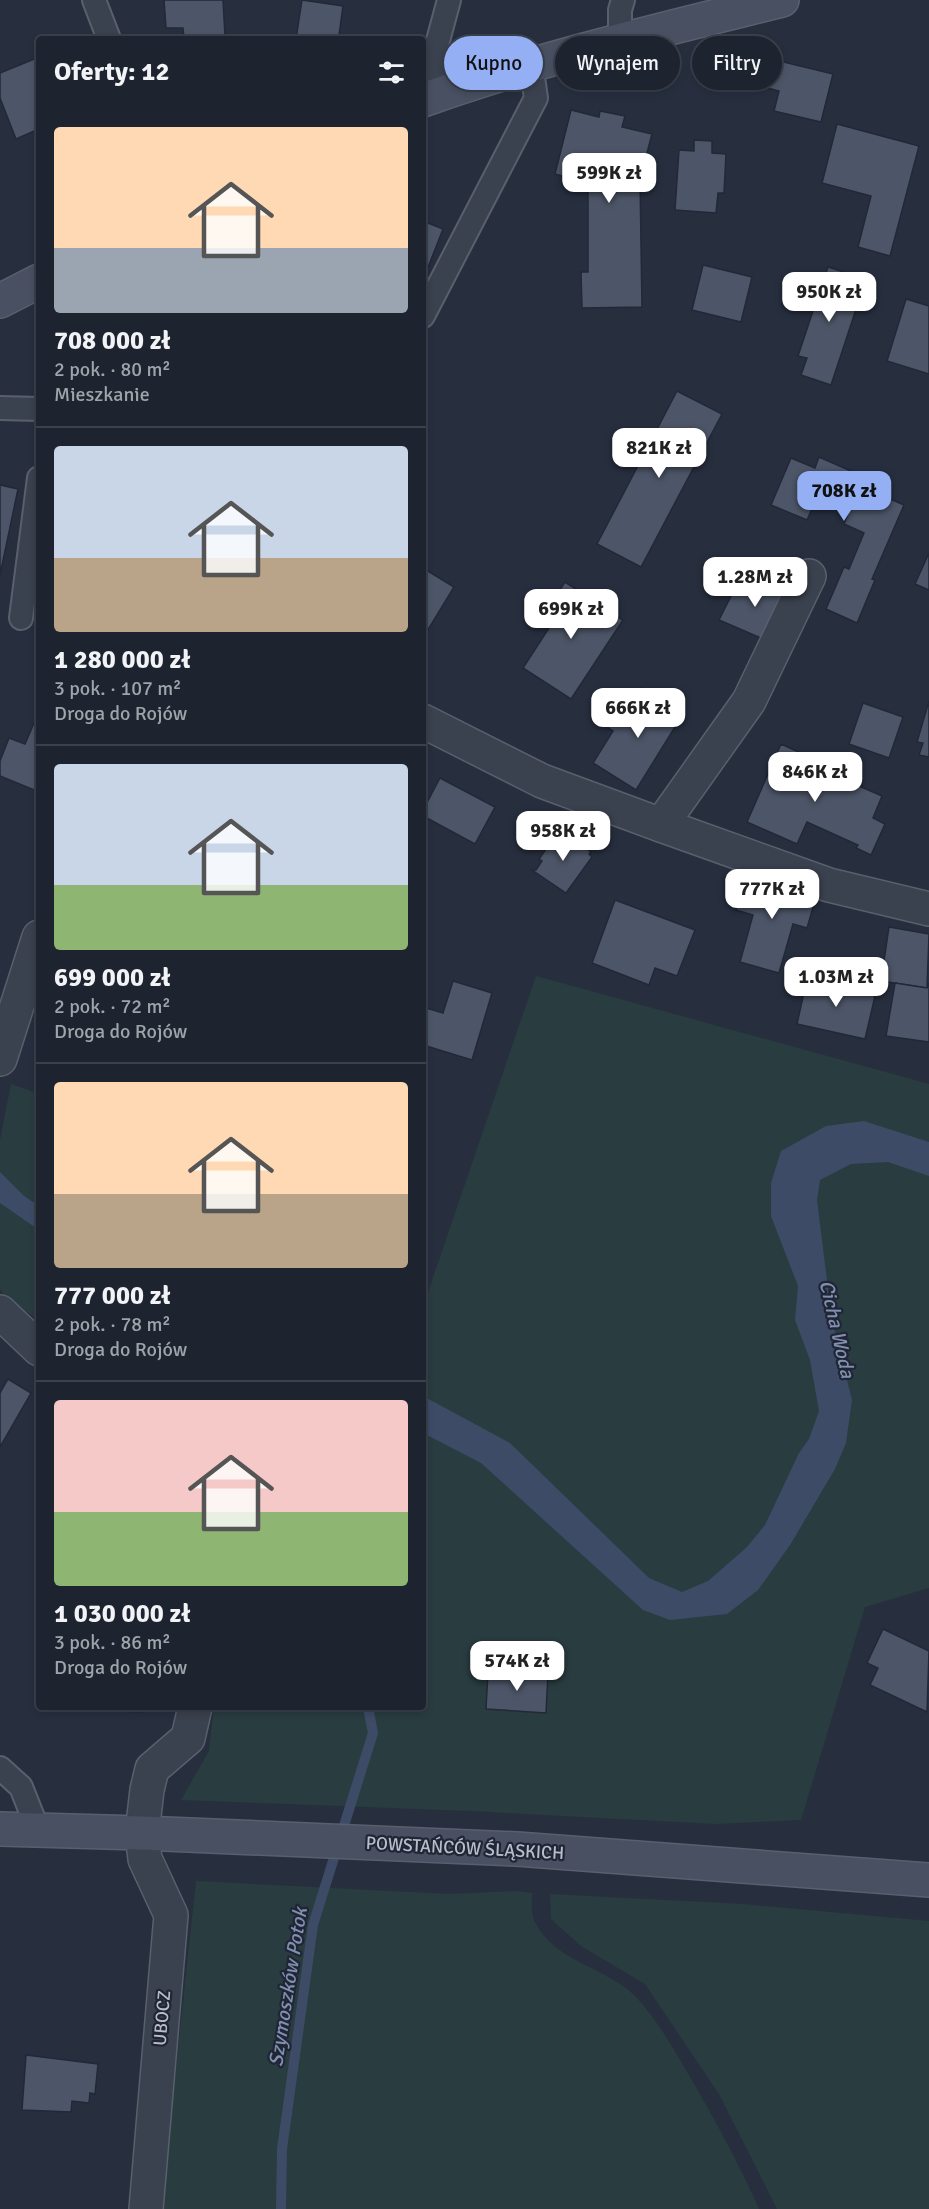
<!DOCTYPE html>
<html lang="pl">
<head>
<meta charset="utf-8">
<style>
	:root { --surface:#1d232f; --page:#2a2f3b; --text:#f1f3f6; --muted:#a0a4aa; --line:#3b404b; --accent:#94aff3 }
	body { margin:0; font-family:Signika,sans-serif; background:var(--page); color:var(--text); height:100vh; display:flex; flex-direction:column; font-size:22px; white-space:nowrap }
	* { box-sizing:border-box; margin:0 }
	p { font-size:20px; color:var(--muted) }
	.icon { flex:none; width:33px; height:33px; fill:none; stroke:currentColor; stroke-width:2; stroke-linecap:round; stroke-linejoin:round }
	.map { position:relative; flex:1; overflow:hidden }
	.side { position:absolute; left:36px; top:36px; width:390px; height:1674px; display:flex; flex-direction:column; background:var(--surface); border-radius:6px; box-shadow:0 3px 9px #0003,0 0 0 2px var(--line) }
	.side>* { flex:none }
	.top-card { position:absolute; left:444px; top:36px; width:394px; height:54px; display:flex; gap:12px }
	.price { position:absolute; translate:-50% -51px; padding:0 14px; border-radius:12px; background:#fff; color:#222; font-size:20px; line-height:39px; filter:drop-shadow(0 2px 3px #0008) }
	.price::after { content:''; position:absolute; left:50%; top:36px; width:18px; height:14px; margin-left:-9px; background:inherit; clip-path:polygon(0 0,100% 0,50% 100%) }
	.price.selected { background:var(--accent); color:#111 }
	ul { padding:0; list-style:none }
	li { display:grid; align-content:center; gap:12px; height:318px; padding:0 18px }
	li+li { border-top:2px solid var(--line) }
	li span { display:grid; place-items:center; height:186px; border-radius:6px; color:#555 }
	li>.icon { margin-inline-start:auto }
	span .icon { width:108px; height:108px; fill:#fffc; stroke-width:1 }
	li b { font-size:26px }
	h2 { display:flex; justify-content:space-between; align-items:center; height:72px; padding:0 18px; font-size:26px }
	.tag { padding:0 21px; border-radius:27px; background:var(--surface); box-shadow:0 3px 9px #0003,0 0 0 2px var(--line); font-size:21px; line-height:54px }
	.tag.selected { background:var(--accent); color:#111 }
	.map>svg:first-child { display:block }
	.green { fill:#293c40 }
	.water { fill:#3e4b67 }
	.lines { fill:none; stroke-linecap:round; stroke-linejoin:round }
	.stream { stroke:#3e4b67; stroke-width:10 }
	.building { fill:#4d5668; stroke:#222837; stroke-width:1.5 }
	.lane-casing { stroke:#595f6d; stroke-width:26 }
	.street-casing { stroke:#595f6d; stroke-width:36 }
	.secondary-casing { stroke:#595f6d; stroke-width:36 }
	.lane { stroke:#3b424f; stroke-width:22 }
	.street { stroke:#3b424f; stroke-width:33 }
	.secondary { stroke:#495062; stroke-width:33 }
	.labels { text-anchor:middle; dominant-baseline:central; stroke-width:4.5; stroke-linejoin:round; paint-order:stroke }
	.street-label { font-size:18px; fill:#b8bdca; stroke:#202635 }
	.water-label { font-size:20px; font-style:italic; fill:#8190b0; stroke:#202635 }
</style>
</head>
<body>
<div class="map">
<svg width="929" height="2209" viewBox="0 0 929 2209">
	<rect width="100%" height="100%" fill="#272f3f"/>
	<g class="green">
		<polygon points="536,976 929,1084 929,1588 865,1607 801,1820 715,1824 471,1811 181,1800 209,1751 214,1707 423,1707 423,1307"/>
		<polygon points="11,1084 39,1094 39,1321 2,1293 0,1288 0,1140"/>
		<path d="M196 1881 449 1894 516 1891 532 1893C532 1901 531 1913 534 1920 552 1961 606 1967 635 1996 656 2018 672 2046 687 2072 713 2116 738 2162 759 2209H161Z"/>
		<polygon points="550,1894 743,1904 929,1921 929,2209 777,2209 719,2094 645,1984 581,1946 551,1919"/>
	</g>
	<g class="water">
		<polygon points="864,1121 929,1142 929,1176 888,1162 851,1164 820,1180 817,1200 832,1321 852,1400 846,1443 835,1469 790,1545 758,1590 727,1614 670,1620 643,1610 481,1463 423,1433 423,1396 510,1443 649,1578 682,1592 708,1581 747,1547 765,1525 799,1453 809,1439 819,1411 810,1360 795,1320 798,1286 771,1216 771,1183 781,1151 826,1126"/>
		<polygon points="0,1172 24,1196 39,1206 39,1230 0,1203"/>
	</g>
	<g class="lines">
		<polyline class="stream" points="281,2209 282,2149 313,1925 373,1733 368,1707"/>
	</g>
	<g class="building">
		<polygon points="164,0 223,0 225,36 184,38 183,28 166,28"/>
		<polygon points="302,0 343,6 339,35 344,35 343,39 296,39"/>
		<polygon points="39,57 39,129 16,139 0,98 0,73"/>
		<polygon points="763,57 833,74 821,122 774,111 779,91 756,85"/>
		<polygon points="571,110 599,117 600,111 625,116 622,127 652,134 640,179 642,307 582,308 581,272 588,272 588,183 555,174"/>
		<polygon points="837,124 919,146 890,256 858,247 871,196 822,183"/>
		<polygon points="694,140 712,141 712,153 726,154 724,193 718,193 716,213 675,210 679,150 694,151"/>
		<polygon points="423,221 443,229 425,275 423,274"/>
		<polygon points="703,265 752,277 741,322 692,310"/>
		<polygon points="828,267 866,279 831,385 801,375 807,358 798,356 813,311 802,307 810,282 822,285"/>
		<polygon points="906,299 929,306 929,374 887,361"/>
		<polygon points="677,391 722,414 641,567 597,544"/>
		<polygon points="819,457 883,485 879,494 904,505 872,579 875,580 857,623 826,609 844,567 849,569 864,533 844,524 848,514 816,500 807,520 771,505 791,458 815,468"/>
		<polygon points="0,485 18,489 0,575"/>
		<polygon points="929,553 929,590 915,584"/>
		<polygon points="423,568 454,587 423,638"/>
		<polygon points="742,574 790,597 768,641 719,620"/>
		<polygon points="565,582 623,620 571,699 523,668 549,628 539,622"/>
		<polygon points="641,688 683,714 636,790 593,763 613,731 608,728 616,716 621,719"/>
		<polygon points="929,701 929,757 919,755 923,743 917,742"/>
		<polygon points="863,703 903,717 889,758 849,744"/>
		<polygon points="34,723 39,725 39,792 0,776 0,761 9,738 25,744"/>
		<polygon points="781,744 823,763 818,774 834,781 836,776 882,796 873,818 885,824 871,855 856,848 858,845 807,822 797,844 747,822"/>
		<polygon points="440,778 495,807 475,844 423,816 423,810"/>
		<polygon points="563,831 591,852 589,854 592,857 566,893 532,870 536,870 542,861 539,859 558,832 561,835"/>
		<polygon points="777,876 790,880 787,889 816,897 807,928 793,924 779,973 740,962 753,915 736,910 745,878 774,886"/>
		<polygon points="615,900 695,930 677,976 655,968 649,985 592,963"/>
		<polygon points="889,927 929,934 927,988 881,981"/>
		<polygon points="837,975 853,979 850,990 875,996 865,1039 797,1024 807,979 834,986"/>
		<polygon points="453,981 492,993 472,1060 423,1045 423,1007 443,1013"/>
		<polygon points="895,983 927,988 929,983 929,1042 886,1036"/>
		<polygon points="8,1379 31,1393 0,1447 0,1393"/>
		<polygon points="883,1629 929,1651 927,1712 870,1685 878,1668 867,1663"/>
		<polygon points="488,1671 548,1674 546,1713 486,1709"/>
		<polygon points="45,1707 143,1707 143,1712 45,1708"/>
		<polygon points="26,2055 98,2064 95,2094 90,2093 89,2103 72,2101 71,2112 22,2110"/>
	</g>
	<g class="lines">
		<g class="lane-casing">
			<g id="lane">
				<polyline points="94,0 109,39"/>
				<polyline points="620,39 620,10 623,0"/>
				<polyline points="438,95 436,48 449,0"/>
				<polyline points="423,316 536,98 531,64"/>
				<polyline points="0,408 39,409"/>
				<polyline points="21,618 39,478"/>
				<polyline points="0,1768 21,1787 38,1830"/>
			</g>
		</g>
		<g class="street-casing">
			<g id="street">
				<polyline points="423,721 542,781 661,825 829,885 929,909"/>
				<polyline points="661,825 749,701 809,576"/>
				<polyline points="0,1059 39,937"/>
				<polyline points="0,1312 39,1349"/>
				<polyline points="146,2209 171,1915 145,1859 142,1833 147,1790 152,1769 188,1738 195,1707"/>
			</g>
		</g>
		<g class="secondary-casing">
			<g id="secondary">
				<path d="M423 100C541 58 661 30 782 0"/>
				<polyline points="0,301 39,281"/>
				<polyline points="0,1829 142,1833 517,1849 929,1880"/>
			</g>
		</g>
		<use href="#lane" class="lane"/>
		<use href="#street" class="street"/>
		<use href="#secondary" class="secondary"/>
	</g>
	<g class="labels">
		<g class="street-label">
			<text transform="translate(465 1848) rotate(3)">POWSTAŃCÓW ŚLĄSKICH</text>
			<text transform="translate(162 2018) rotate(-85)">UBOCZ</text>
		</g>
		<g class="water-label">
			<text transform="translate(837 1329) rotate(77)">Cicha Woda</text>
			<text transform="translate(288 1987) rotate(-81)">Szymoszków Potok</text>
		</g>
	</g>
</svg>
<b class="price" style="left:609px;top:204px">599K zł</b>
<b class="price" style="left:829px;top:323px">950K zł</b>
<b class="price" style="left:659px;top:479px">821K zł</b>
<b class="price selected" style="left:844px;top:522px">708K zł</b>
<b class="price" style="left:755px;top:608px">1.28M zł</b>
<b class="price" style="left:571px;top:640px">699K zł</b>
<b class="price" style="left:638px;top:739px">666K zł</b>
<b class="price" style="left:815px;top:803px">846K zł</b>
<b class="price" style="left:563px;top:862px">958K zł</b>
<b class="price" style="left:772px;top:920px">777K zł</b>
<b class="price" style="left:836px;top:1008px">1.03M zł</b>
<b class="price" style="left:517px;top:1692px">574K zł</b>
<div class="top-card">
<a class="tag selected">Kupno</a>
<a class="tag">Wynajem</a>
<a class="tag">Filtry</a>
</div>
<section class="side">
<h2>Oferty: 12<svg class="icon" aria-label="filters" viewBox="0 0 24 24"><path d="M4 7h16M4 17h16"/><circle cx="9" cy="7" r="2"/><circle cx="15" cy="17" r="2"/></svg></h2>
<ul>
<li><span style="background:linear-gradient(#ffd9b3 65%,#9aa5b1 0)"><svg class="icon" aria-label="home" viewBox="0 0 24 24"><path d="M3 11l9-7 9 7M6 9v11h12V9"/></svg></span><div><b>708 000 zł</b><p>2 pok. · 80 m²</p><p>Mieszkanie</p></div></li>
<li><span style="background:linear-gradient(#c9d6e8 60%,#b9a48a 0)"><svg class="icon" aria-label="home" viewBox="0 0 24 24"><path d="M3 11l9-7 9 7M6 9v11h12V9"/></svg></span><div><b>1 280 000 zł</b><p>3 pok. · 107 m²</p><p>Droga do Rojów</p></div></li>
<li><span style="background:linear-gradient(#c9d6e8 65%,#8fb573 0)"><svg class="icon" aria-label="home" viewBox="0 0 24 24"><path d="M3 11l9-7 9 7M6 9v11h12V9"/></svg></span><div><b>699 000 zł</b><p>2 pok. · 72 m²</p><p>Droga do Rojów</p></div></li>
<li><span style="background:linear-gradient(#ffd9b3 60%,#b9a48a 0)"><svg class="icon" aria-label="home" viewBox="0 0 24 24"><path d="M3 11l9-7 9 7M6 9v11h12V9"/></svg></span><div><b>777 000 zł</b><p>2 pok. · 78 m²</p><p>Droga do Rojów</p></div></li>
<li><span style="background:linear-gradient(#f6c9c9 60%,#8fb573 0)"><svg class="icon" aria-label="home" viewBox="0 0 24 24"><path d="M3 11l9-7 9 7M6 9v11h12V9"/></svg></span><div><b>1 030 000 zł</b><p>3 pok. · 86 m²</p><p>Droga do Rojów</p></div></li>
</ul>
</section>
</div>
</body>
</html>
